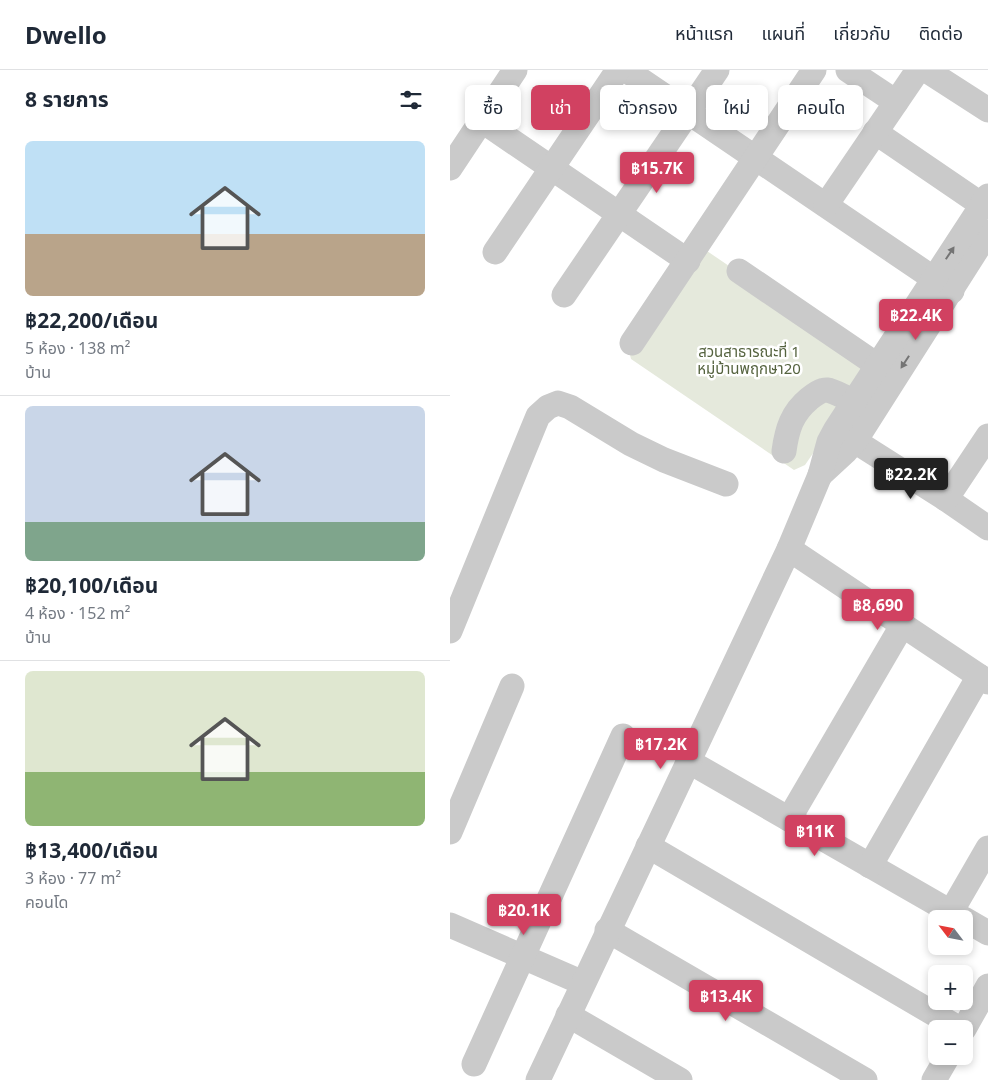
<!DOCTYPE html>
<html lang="th">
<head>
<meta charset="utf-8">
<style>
	:root { --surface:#fff; --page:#f2f2f3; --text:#1f2937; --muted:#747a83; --line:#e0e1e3; --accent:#d14161 }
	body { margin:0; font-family:"Noto Sans","Noto Sans Thai",sans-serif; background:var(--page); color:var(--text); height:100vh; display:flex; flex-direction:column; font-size:19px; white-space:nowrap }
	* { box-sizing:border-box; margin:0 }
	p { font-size:16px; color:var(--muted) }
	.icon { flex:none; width:28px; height:28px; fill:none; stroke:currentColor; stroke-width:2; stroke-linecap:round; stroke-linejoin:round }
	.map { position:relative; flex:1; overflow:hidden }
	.details { display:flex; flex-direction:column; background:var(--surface); width:450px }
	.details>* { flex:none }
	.hud { position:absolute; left:15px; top:15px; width:448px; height:45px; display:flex; gap:10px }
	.needle { width:32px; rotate:302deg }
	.buttons { position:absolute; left:478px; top:840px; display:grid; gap:10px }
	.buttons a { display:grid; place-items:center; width:45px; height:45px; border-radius:8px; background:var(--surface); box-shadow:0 2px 8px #0003; font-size:25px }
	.price { position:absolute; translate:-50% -42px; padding:0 11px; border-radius:5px; background:var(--accent); color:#fff; font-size:16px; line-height:32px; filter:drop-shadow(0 1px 2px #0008) }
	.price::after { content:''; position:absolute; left:50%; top:30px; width:15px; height:11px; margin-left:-8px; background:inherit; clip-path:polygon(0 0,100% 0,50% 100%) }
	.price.active { background:#222; color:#fff }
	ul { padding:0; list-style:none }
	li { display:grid; align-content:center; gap:10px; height:265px; padding:0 25px }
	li+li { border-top:1px solid var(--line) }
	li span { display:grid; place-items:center; height:155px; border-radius:8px; color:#555 }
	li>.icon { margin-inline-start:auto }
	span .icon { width:90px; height:90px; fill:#fffc; stroke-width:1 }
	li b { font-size:21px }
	h2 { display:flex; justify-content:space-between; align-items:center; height:60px; padding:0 25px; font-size:21px }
	.pill { padding:0 18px; border-radius:8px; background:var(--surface); box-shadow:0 2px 8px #0003; font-size:18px; line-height:45px }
	.pill.active { background:var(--accent); color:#fff }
	header { display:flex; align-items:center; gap:30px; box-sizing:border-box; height:70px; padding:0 25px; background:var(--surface); border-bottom:1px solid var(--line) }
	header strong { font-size:24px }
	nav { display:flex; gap:28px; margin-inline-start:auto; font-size:18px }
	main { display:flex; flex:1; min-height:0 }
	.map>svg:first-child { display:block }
	.green { fill:#e5e9dc }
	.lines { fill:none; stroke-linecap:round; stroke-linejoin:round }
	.minor { stroke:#cacaca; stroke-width:25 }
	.oneway { fill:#747474 }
	.labels { text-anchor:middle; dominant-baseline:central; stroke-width:5; stroke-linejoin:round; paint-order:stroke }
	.park-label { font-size:15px; fill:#55633f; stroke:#fff }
</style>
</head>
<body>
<header>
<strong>Dwello</strong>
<nav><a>หน้าแรก</a><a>แผนที่</a><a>เกี่ยวกับ</a><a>ติดต่อ</a></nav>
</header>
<main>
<section class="details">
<h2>8 รายการ<svg class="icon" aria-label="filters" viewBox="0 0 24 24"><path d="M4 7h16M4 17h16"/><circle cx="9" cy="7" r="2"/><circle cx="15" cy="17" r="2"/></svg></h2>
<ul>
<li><span style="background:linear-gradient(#bfe0f5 60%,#b9a48a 0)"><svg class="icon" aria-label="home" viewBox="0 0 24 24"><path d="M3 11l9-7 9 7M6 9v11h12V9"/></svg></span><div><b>฿22,200/เดือน</b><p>5 ห้อง · 138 m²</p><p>บ้าน</p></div></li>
<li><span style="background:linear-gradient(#c9d6e8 75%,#7fa58c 0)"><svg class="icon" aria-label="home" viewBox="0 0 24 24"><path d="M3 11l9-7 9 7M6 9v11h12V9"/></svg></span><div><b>฿20,100/เดือน</b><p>4 ห้อง · 152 m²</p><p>บ้าน</p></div></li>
<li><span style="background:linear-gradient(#dfe7d0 65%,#8fb573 0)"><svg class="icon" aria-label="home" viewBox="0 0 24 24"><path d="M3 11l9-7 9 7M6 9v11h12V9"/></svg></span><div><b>฿13,400/เดือน</b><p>3 ห้อง · 77 m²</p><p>คอนโด</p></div></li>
</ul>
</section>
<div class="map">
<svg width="538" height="1010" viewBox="0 0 538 1010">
	<rect width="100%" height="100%" fill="#fff"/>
	<polygon class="green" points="257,181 414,288 419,302 355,395 344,400 181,289 178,277"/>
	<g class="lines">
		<g class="minor">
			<polyline points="176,0 502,221"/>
			<polyline points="398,0 446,32"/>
			<polyline points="476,0 538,40"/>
			<polyline points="31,50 238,191"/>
			<polyline points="425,62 532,135"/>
			<polyline points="0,98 65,0"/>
			<polyline points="376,135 468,0"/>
			<polyline points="45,182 168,0"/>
			<polyline points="289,201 427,295"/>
			<polyline points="114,225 267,0"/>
			<polyline points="182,273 364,0"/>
			<polyline points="392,363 496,429 538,458"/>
			<path d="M334 381C337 359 342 343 359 329 364 325 370 320 377 320 385 321 395 328 403 331"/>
			<polyline points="370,405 396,381 405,371 538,162"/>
			<polyline points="496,429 538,366"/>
			<polyline points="339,479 538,612"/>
			<polyline points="0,561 81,363 88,346 98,337 108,333 120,337 181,374 214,390 276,414"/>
			<polyline points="238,691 513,849"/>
			<polyline points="339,749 453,554"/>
			<polyline points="0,762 62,616"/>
			<polyline points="198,776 510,959"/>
			<polyline points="420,796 529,606"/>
			<polyline points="501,842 538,778"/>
			<polyline points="514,849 538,863"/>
			<polyline points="0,855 133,913"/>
			<polyline points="157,860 415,1010"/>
			<polyline points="118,945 230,1010"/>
			<polyline points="514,959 538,916"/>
			<polyline points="24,994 173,666"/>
			<polyline points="88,1010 339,479 370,405 379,372 386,359 538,126"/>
			<polyline points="484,1010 498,986"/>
		</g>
	</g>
	<defs><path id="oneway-solid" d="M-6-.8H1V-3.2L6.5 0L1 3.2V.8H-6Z" transform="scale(1.25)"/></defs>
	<g class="oneway">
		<use href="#oneway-solid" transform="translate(500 183) rotate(-56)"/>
		<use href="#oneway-solid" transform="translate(455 292) rotate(123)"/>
	</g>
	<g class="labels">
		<g class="park-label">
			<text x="299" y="281">สวนสาธารณะที่ 1<tspan x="299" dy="17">หมู่บ้านพฤกษา20</tspan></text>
		</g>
	</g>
</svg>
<div class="buttons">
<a><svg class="needle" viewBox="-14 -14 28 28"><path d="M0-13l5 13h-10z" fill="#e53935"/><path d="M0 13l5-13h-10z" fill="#747a83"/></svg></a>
<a>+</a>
<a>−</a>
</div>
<b class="price" style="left:207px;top:124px">฿15.7K</b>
<b class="price" style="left:466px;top:271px">฿22.4K</b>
<b class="price active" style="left:461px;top:430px">฿22.2K</b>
<b class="price" style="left:428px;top:561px">฿8,690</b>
<b class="price" style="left:211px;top:700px">฿17.2K</b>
<b class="price" style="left:365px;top:787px">฿11K</b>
<b class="price" style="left:74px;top:866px">฿20.1K</b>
<b class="price" style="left:276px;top:952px">฿13.4K</b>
<div class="hud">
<a class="pill">ซื้อ</a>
<a class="pill active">เช่า</a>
<a class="pill">ตัวกรอง</a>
<a class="pill">ใหม่</a>
<a class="pill">คอนโด</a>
</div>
</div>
</main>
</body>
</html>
